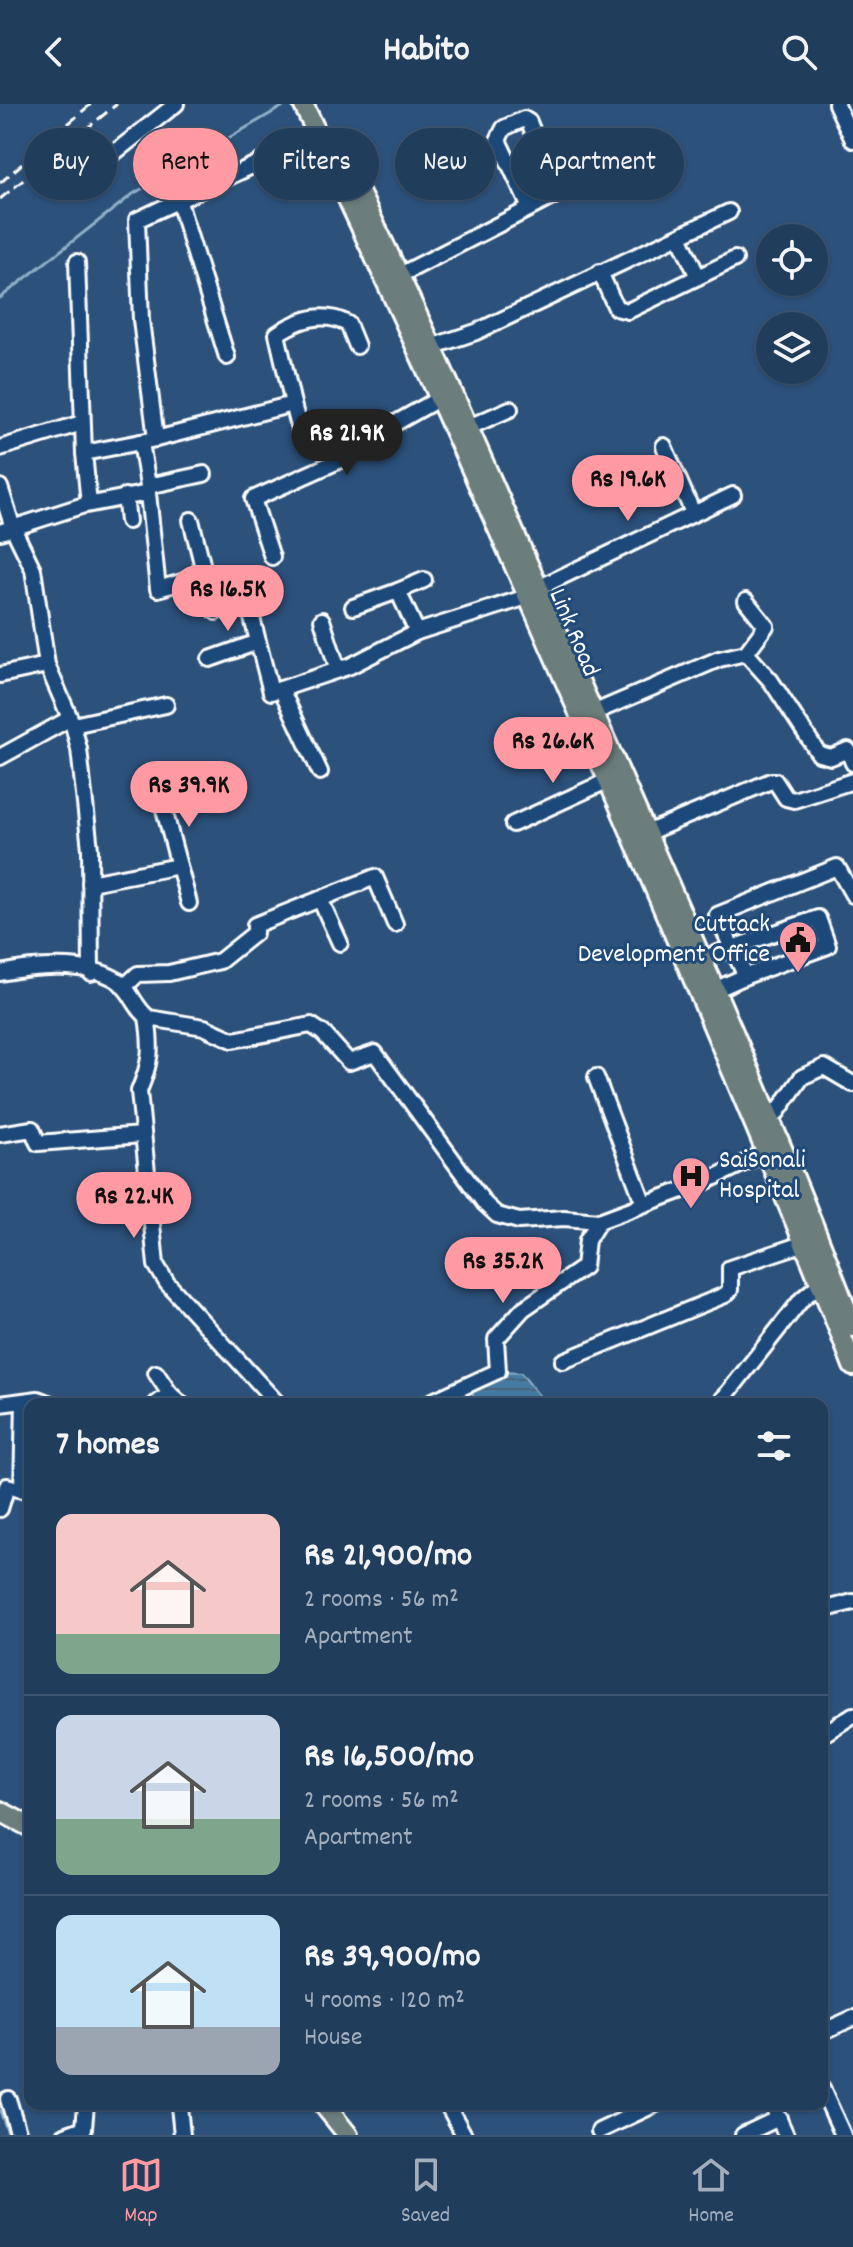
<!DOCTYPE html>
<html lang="en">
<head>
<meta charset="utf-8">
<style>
	:root { --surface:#213d5c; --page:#2d4865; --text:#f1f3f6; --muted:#a2aebb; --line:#3e5672; --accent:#ff9aa2 }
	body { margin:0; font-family:Dekko,sans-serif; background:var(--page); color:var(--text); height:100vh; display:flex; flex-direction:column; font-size:30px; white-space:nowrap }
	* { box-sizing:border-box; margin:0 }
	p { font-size:26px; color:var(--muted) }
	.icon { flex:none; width:44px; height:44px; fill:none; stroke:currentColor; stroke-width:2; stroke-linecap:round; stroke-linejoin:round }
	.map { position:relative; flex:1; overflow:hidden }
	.side { position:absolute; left:24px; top:1294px; width:804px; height:712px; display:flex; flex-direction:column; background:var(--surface); border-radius:16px; box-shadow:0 2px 6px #0004,0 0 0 2px var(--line) }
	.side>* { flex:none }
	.hud { position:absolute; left:24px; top:24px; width:806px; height:72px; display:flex; gap:16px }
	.fabs { position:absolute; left:756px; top:120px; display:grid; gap:16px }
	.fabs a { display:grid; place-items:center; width:72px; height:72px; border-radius:50%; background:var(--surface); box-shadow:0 2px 6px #0004,0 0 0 2px var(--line); font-size:40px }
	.price { position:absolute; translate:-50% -68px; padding:0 18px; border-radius:28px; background:var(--accent); color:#111; font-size:26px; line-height:52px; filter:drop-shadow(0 2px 4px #0008) }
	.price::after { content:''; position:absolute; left:50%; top:48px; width:24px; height:18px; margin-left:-12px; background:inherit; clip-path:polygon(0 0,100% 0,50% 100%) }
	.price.current { background:#222; color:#fff }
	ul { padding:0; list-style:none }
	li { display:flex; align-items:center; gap:24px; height:200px; padding:0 32px }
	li+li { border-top:2px solid var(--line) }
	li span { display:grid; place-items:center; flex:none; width:224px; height:160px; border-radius:16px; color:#555 }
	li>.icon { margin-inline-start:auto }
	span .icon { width:96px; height:96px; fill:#fffc; stroke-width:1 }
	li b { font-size:34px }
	h2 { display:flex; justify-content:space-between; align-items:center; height:96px; padding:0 32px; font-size:34px }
	.chip { padding:0 28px; border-radius:36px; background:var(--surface); box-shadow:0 2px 6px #0004,0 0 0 2px var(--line); font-size:28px; line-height:72px }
	.chip.current { background:var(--accent); color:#111 }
	header { display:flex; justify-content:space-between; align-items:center; height:104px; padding:0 32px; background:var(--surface); font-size:36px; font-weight:800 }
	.tabs { display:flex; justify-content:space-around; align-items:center; height:112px; border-top:2px solid var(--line); background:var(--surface); font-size:22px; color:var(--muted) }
	.tabs a { display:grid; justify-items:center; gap:4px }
	.tabs .current { color:var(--accent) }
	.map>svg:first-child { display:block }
	.water { fill:url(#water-rules); stroke:#8fafc7; stroke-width:2 }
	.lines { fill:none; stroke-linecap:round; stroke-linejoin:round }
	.stream { stroke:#8fafc7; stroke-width:3 }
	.minor-casing { stroke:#fff; stroke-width:20 }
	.major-casing { stroke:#fff; stroke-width:24 }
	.minor { stroke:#1f4a7a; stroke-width:14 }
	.major { stroke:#6c7e7c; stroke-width:18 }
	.rail { stroke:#fff; stroke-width:3; stroke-dasharray:12 6; stroke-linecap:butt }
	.labels { text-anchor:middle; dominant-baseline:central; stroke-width:6; stroke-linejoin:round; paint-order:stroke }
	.street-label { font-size:26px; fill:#fff; stroke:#1f4a7a }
	.poi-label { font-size:26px; fill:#fff; stroke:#1f4a7a; text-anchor:end }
</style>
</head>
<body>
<header><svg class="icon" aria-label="back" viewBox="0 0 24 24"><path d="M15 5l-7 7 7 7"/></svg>Habito<svg class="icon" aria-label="search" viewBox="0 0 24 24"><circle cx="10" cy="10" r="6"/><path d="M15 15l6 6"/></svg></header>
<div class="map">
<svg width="853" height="2031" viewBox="0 0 853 2031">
	<defs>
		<pattern id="water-rules" width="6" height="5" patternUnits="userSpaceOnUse" patternTransform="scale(2)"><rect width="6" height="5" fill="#447aa2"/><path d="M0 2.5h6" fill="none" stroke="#486377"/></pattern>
	</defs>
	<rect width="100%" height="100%" fill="#2c517b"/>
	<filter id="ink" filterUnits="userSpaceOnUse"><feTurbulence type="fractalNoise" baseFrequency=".0125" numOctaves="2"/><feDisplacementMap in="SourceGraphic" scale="16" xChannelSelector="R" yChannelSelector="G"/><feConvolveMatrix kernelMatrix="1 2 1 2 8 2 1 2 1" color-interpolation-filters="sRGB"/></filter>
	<g filter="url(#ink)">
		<polygon class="water" points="501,1268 521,1269 542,1295 542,1300 473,1300 473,1288"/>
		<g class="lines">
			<g class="stream">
				<polyline points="0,194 133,90 287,0"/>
				<polyline points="0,2007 9,2031"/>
			</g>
			<g class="minor-casing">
				<g id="minor">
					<polyline points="836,0 853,36"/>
					<polyline points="81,75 176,0"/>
					<polyline points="178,95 227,253"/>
					<polyline points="680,134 698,173"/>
					<polyline points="77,158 84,349 156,335 141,216 137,116 318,31"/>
					<polyline points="600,168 616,204 628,207 735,155"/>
					<polyline points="400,171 558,90 529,18 524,15 504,24 498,36 530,104"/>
					<polyline points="434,242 476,228 729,108"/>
					<path d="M293 300 277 230C299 215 324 207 348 220L357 242"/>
					<polyline points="469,323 510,305"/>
					<polyline points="156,335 293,300 300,326"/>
					<polyline points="141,338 148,382"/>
					<polyline points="664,342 693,409"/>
					<polyline points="0,344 82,319"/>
					<polyline points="84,349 89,400"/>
					<polyline points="0,383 13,424 33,465 47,561 73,621 79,645 90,745 91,869"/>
					<polyline points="148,389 148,382 204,370"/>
					<polyline points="125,392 128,417"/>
					<polyline points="191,416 205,471"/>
					<polyline points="0,428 81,402 148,389 158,485 205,471 216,508"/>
					<polyline points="272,453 253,395 338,357 367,335 442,293"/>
					<polyline points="398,487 424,476"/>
					<polyline points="353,503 398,487 417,528"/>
					<polyline points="252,514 271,588 281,585"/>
					<polyline points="322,516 338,566"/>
					<polyline points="746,549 771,577 819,650 831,653 848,646 853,659"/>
					<polyline points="210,555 258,538"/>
					<polyline points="0,571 47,561"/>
					<polyline points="593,609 719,555 746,549 766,522 746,497"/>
					<polyline points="73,621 166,601"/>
					<polyline points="0,653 69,615"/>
					<polyline points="320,668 281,585 350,562 417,528 530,492 540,483 733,391"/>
					<polyline points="162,698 179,762"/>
					<polyline points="513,720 609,676"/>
					<polyline points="649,728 771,677 775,677 786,694 794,696 853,677"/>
					<polyline points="90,779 179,762 189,799"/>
					<polyline points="320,795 340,839"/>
					<polyline points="701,855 732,844 717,811 837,763 853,791"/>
					<path d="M0 869C34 862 86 857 117 876 131 885 135 905 149 914L204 923 233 936 311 921 323 929 349 958 375 949 485 1100 497 1111 519 1117 564 1114 599 1117 707 1077 767 1048"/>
					<polyline points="124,883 138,870 169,869 220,857 255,829 255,821 375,773 395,820"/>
					<polyline points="708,889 746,872 732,844 818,814 828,842 746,872"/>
					<path d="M147 913C152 945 151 958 139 987L156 1161 167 1179 278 1300"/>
					<polyline points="596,973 644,1100"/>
					<polyline points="771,1017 802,973 824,963 853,980"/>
					<polyline points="0,1030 32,1025 38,1039 142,1031"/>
					<polyline points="563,1257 725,1191 730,1186 730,1164 805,1139"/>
					<polyline points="156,1269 170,1290"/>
					<polyline points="0,1300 38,1295 51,1300"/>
					<polyline points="156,1300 170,1290 181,1300"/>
					<polyline points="426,1300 498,1267 496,1235 523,1205 584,1163 587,1136 599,1117"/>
					<polyline points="719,1300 802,1195 821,1179"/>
					<polyline points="0,1405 7,1382 22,1386 24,1297"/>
					<polyline points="822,1506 853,1498"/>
					<polyline points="822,1631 853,1611"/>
					<polyline points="822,1928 853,1914"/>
					<polyline points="822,1985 843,2031"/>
					<polyline points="8,1995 19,2031"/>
					<polyline points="447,2000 464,2031"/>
					<polyline points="772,2000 786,2031"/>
					<polyline points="179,2002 182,2031"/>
					<polyline points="599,2027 656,2000"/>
					<polyline points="65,2031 84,2024 86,2000"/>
					<polyline points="743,2031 779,2014"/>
				</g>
			</g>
			<g class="major-casing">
				<g id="major">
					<path d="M303 0C443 294 573 591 700 891 752 1015 805 1137 853 1262"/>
					<path d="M347 64C436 242 512 426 593 608 683 812 774 1015 853 1223"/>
					<polyline points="0,1707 30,1723"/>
					<polyline points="323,2000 348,2031"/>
				</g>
			</g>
			<use href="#minor" class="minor"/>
			<use href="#major" class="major"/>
			<g class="rail">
				<polyline points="0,79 91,0"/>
				<polyline points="0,95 117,0"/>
			</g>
		</g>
	</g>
	<defs>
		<g id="civic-pin" transform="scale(2)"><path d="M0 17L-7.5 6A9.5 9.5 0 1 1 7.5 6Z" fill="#ff9aa2" stroke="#1f4a7a"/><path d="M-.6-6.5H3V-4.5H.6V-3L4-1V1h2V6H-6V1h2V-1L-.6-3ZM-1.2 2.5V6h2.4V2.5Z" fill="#111"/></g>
		<g id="hospital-pin" transform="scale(2)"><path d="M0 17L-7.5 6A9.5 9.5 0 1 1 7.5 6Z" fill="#ff9aa2" stroke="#1f4a7a"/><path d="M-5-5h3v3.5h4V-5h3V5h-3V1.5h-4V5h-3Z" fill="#111"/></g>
	</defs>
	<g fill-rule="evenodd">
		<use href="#civic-pin" x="798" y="836"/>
		<use href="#hospital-pin" x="691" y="1072"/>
	</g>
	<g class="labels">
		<g class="street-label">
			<text transform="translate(573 529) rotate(67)">Link Road</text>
		</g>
		<g class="poi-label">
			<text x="770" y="821">Cuttack<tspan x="770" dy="30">Development Office</tspan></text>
			<text x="719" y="1057" text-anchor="start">SaiSonali<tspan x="719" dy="30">Hospital</tspan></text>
		</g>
	</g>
</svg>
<div class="fabs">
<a><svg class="icon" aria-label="locate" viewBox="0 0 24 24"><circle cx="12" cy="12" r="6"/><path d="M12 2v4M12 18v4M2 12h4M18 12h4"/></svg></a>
<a><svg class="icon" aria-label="layers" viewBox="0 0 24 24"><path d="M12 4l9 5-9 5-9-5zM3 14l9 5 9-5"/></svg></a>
</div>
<b class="price current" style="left:347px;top:373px">Rs 21.9K</b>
<b class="price" style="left:628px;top:419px">Rs 19.6K</b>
<b class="price" style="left:228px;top:529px">Rs 16.5K</b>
<b class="price" style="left:553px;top:681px">Rs 26.6K</b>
<b class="price" style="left:189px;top:725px">Rs 39.9K</b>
<b class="price" style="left:134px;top:1136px">Rs 22.4K</b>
<b class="price" style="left:503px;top:1201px">Rs 35.2K</b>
<div class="hud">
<a class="chip">Buy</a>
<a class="chip current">Rent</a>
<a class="chip">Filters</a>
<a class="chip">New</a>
<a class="chip">Apartment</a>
</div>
<section class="side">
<h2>7 homes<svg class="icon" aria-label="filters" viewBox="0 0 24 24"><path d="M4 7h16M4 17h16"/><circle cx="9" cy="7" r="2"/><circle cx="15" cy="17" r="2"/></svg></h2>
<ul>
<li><span style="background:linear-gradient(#f6c9c9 75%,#7fa58c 0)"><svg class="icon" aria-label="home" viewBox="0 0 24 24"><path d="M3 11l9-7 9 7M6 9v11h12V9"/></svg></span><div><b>Rs 21,900/mo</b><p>2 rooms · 56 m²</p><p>Apartment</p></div></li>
<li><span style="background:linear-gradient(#c9d6e8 65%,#7fa58c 0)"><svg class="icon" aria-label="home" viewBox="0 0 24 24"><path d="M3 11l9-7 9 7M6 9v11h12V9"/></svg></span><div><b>Rs 16,500/mo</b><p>2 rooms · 56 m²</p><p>Apartment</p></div></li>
<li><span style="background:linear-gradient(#bfe0f5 70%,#9aa5b1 0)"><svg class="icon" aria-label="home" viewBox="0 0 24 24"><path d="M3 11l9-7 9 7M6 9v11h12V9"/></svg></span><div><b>Rs 39,900/mo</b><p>4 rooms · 120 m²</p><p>House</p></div></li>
</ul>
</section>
</div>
<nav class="tabs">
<a class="current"><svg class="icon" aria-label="map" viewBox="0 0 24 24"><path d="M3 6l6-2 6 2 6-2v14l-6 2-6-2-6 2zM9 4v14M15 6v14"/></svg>Map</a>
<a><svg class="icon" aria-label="saved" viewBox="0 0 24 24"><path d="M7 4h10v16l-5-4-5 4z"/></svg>Saved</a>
<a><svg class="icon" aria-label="home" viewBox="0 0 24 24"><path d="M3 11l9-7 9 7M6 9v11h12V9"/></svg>Home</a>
</nav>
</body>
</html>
